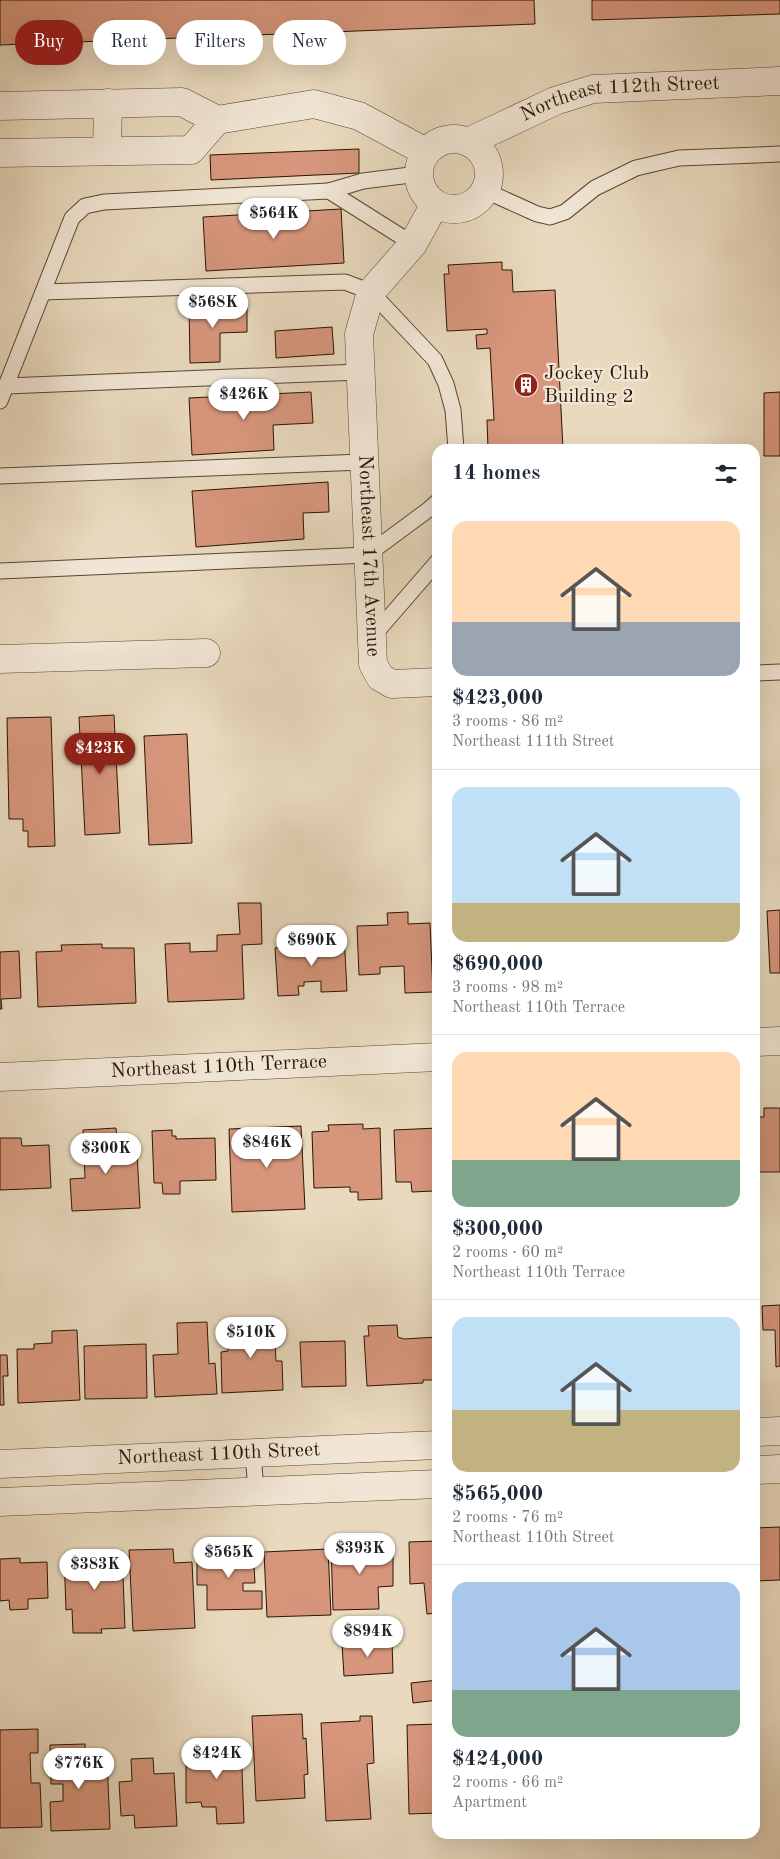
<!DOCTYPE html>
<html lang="en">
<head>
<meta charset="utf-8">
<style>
	:root { --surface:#fff; --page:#f2f2f3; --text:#1f2937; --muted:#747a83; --line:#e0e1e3; --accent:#8f2418 }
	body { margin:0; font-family:"Old Standard TT",serif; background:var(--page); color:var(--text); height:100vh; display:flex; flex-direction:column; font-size:19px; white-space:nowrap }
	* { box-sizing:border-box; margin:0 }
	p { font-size:16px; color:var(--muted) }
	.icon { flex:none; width:28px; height:28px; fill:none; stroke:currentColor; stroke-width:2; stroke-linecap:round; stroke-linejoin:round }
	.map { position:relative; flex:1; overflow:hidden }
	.sheet { position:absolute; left:432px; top:444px; width:328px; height:1395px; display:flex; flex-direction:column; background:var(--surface); border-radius:15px; box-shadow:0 5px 20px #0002 }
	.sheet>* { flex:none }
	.hud { position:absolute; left:15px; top:20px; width:342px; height:45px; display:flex; gap:10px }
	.price { position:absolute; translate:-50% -42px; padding:0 11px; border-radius:18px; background:#fff; color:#222; font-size:16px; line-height:32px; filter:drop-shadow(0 1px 2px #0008) }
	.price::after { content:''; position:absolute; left:50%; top:30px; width:15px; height:11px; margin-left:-8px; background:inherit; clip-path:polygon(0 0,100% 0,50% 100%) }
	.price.active { background:var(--accent); color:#fff }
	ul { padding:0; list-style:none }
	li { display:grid; align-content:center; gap:10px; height:265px; padding:0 20px }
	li+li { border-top:1px solid var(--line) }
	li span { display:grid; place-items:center; height:155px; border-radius:15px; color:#555 }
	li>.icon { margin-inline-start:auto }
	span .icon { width:90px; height:90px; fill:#fffc; stroke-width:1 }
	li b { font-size:21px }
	h2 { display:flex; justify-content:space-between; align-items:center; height:60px; padding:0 20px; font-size:21px }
	.chip { padding:0 18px; border-radius:22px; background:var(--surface); box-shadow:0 5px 20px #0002; font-size:18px; line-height:45px }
	.chip.active { background:var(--accent); color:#fff }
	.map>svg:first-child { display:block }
	.building { fill:#d7967c; stroke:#291602 }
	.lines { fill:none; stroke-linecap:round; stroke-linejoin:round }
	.service-casing { stroke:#594731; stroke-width:17 }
	.minor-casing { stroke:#594731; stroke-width:29 }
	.service { stroke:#f1e6d5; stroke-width:15 }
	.minor { stroke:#f1e6d5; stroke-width:28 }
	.labels { text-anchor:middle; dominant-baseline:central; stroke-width:4.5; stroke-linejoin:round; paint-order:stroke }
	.street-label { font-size:20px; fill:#291602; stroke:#f1e6d5 }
	.poi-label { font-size:20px; fill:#291602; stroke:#f1e6d5; text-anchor:start }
</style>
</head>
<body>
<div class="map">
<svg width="780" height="1859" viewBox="0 0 780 1859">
	<rect width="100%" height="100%" fill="#e9d9be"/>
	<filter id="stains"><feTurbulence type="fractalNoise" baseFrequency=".004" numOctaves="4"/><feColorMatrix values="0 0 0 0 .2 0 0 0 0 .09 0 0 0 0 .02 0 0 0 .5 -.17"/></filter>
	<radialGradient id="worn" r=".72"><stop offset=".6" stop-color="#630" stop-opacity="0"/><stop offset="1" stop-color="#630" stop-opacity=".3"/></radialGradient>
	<g class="building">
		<polygon points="0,0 534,0 535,24 0,45"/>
		<polygon points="592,0 780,0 780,14 592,20"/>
		<polygon points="359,149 359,173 211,180 210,155"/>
		<polygon points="341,209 344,263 206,271 203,217"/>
		<polygon points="502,262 502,270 512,270 513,292 555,290 563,449 488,449 487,420 494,420 490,348 477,349 476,335 487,334 487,329 447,331 444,274 449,274 448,265"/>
		<polygon points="189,305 247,305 247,332 220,333 220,362 190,363"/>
		<polygon points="332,327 334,354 276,358 275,331"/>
		<polygon points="311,392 313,423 273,425 274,450 192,455 189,398"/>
		<polygon points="780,392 780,456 764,456 764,393"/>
		<polygon points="328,482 329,512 303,513 304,539 196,547 192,491"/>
		<polygon points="114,715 120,833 85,835 79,717"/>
		<polygon points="51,717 55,846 28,847 28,831 23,831 23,819 9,819 7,718"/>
		<polygon points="187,734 192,843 149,845 144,736"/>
		<polygon points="238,903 261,903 262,944 242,945 244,999 168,1002 165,944 190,943 190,952 217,951 217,935 240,934"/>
		<polygon points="780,910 780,973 770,973 767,911"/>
		<polygon points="755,911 757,974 755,974"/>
		<polygon points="408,912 408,924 430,923 433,992 405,993 404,966 380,967 380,974 359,975 357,926 388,925 387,913"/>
		<polygon points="344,935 347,991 321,992 321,981 304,982 304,986 298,986 299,995 278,996 275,948 300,946 300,951 321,950 320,936"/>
		<polygon points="102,944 102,948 134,948 136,1003 38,1007 36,952 62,951 61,945"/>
		<polygon points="19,951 21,998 1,999 2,1009 0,1009 0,952"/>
		<polygon points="764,1108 780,1108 780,1172 755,1172 755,1117 764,1117"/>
		<polygon points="363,1124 363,1129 380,1128 382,1199 358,1200 358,1192 350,1192 350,1187 314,1188 312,1132 329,1131 328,1125"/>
		<polygon points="301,1126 305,1209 232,1212 229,1129"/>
		<polygon points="116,1128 118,1154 137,1153 140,1208 72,1211 70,1179 85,1178 83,1130"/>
		<polygon points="438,1128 438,1206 435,1206 434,1191 412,1192 411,1182 396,1182 394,1130"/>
		<polygon points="172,1130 172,1136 176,1136 176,1139 215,1138 216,1180 180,1181 180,1194 163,1194 162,1183 154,1183 152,1131"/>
		<polygon points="0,1138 21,1138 22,1146 49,1145 51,1188 0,1190"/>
		<polygon points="780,1305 780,1366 776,1367 775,1330 763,1330 762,1306"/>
		<polygon points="274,1320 276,1361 282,1361 283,1390 222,1393 221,1352 228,1351 227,1325 245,1324 245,1321"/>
		<polygon points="207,1322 209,1364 215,1363 217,1394 155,1397 153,1355 178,1354 177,1323"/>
		<polygon points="397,1325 398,1337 404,1339 438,1337 438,1380 423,1380 423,1383 367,1386 364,1336 369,1336 368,1326"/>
		<polygon points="77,1330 80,1400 18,1403 17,1349 34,1349 34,1344 52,1343 52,1331"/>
		<polygon points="345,1341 346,1386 302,1387 300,1342"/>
		<polygon points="146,1344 147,1398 85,1399 84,1346"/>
		<polygon points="0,1355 7,1355 8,1376 3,1376 4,1405 0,1405"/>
		<polygon points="780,1527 780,1580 755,1581 755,1528"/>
		<polygon points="438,1541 438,1613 427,1614 424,1583 410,1584 409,1542"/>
		<polygon points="224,1544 234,1544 234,1549 253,1548 255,1583 243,1583 243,1591 262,1591 262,1609 207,1610 207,1585 197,1585 197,1562 207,1562 207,1549 224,1549"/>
		<polygon points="393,1544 393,1586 378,1587 379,1609 333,1610 331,1545"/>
		<polygon points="173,1549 174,1563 192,1562 195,1628 133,1631 129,1550"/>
		<polygon points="328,1549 331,1615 267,1617 264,1552"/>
		<polygon points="122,1551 125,1628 101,1629 102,1633 73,1633 72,1609 66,1610 64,1554"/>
		<polygon points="20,1558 20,1563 47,1562 48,1598 28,1599 28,1609 10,1610 9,1600 0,1601 0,1559"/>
		<polygon points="392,1641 393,1673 344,1676 342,1644"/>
		<polygon points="438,1680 438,1700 413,1703 411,1683"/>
		<polygon points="302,1714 303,1739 306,1738 308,1774 304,1775 305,1798 256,1801 252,1716"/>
		<polygon points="360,1716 372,1716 374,1763 367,1764 371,1819 326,1821 321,1723 360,1721"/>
		<polygon points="438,1724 438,1813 409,1814 407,1725"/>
		<polygon points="38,1729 38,1753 30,1753 31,1783 40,1783 42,1827 0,1828 0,1730"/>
		<polygon points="241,1743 244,1823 217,1824 216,1807 202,1807 201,1802 186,1803 186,1747"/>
		<polygon points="85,1744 85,1760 107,1759 110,1829 51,1831 50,1802 63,1801 63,1784 51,1784 50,1745"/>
		<polygon points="153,1758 154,1774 174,1773 177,1826 135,1828 134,1815 121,1816 119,1782 132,1781 131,1759"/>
	</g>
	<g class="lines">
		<g class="service-casing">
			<g id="service">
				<polyline points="486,191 537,214 550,217 565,212 595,188 636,168 679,158 780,154"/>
				<polyline points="413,244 329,191 363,181 418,174"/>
				<polyline points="43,292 345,282 371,292 435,360 446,384 453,410 456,449"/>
				<polyline points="6,386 360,372"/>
				<polyline points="0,401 72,218 85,206 104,202 329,191"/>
				<polyline points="0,476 363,462"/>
				<polyline points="0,571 367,555 428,510 438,501"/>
				<polyline points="373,636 438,561"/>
				<polyline points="755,673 780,672"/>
				<polyline points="253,1453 256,1491"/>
			</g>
		</g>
		<g class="minor-casing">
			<g id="minor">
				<polyline points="0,106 182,102 217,120 314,104 359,116 426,152"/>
				<circle cx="454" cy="174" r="35"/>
				<path id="s1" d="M468 142 555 101 593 89 780 81"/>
				<polyline points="107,151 108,103"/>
				<polyline points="0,153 191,150 217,120"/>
				<path id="s2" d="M435 204 413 244 371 292 359 334 373 664 380 677 392 684 438 682"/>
				<polyline points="0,659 206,653"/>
				<polyline points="755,1042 780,1041"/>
				<path id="s3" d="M0 1077 438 1057"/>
				<polyline points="755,1432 780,1431"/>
				<path id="s4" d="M0 1464 438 1445"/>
				<polyline points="755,1470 780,1469"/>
				<polyline points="0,1502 438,1484"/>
			</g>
		</g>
		<use href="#service" class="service"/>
		<use href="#minor" class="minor"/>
	</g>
	<defs>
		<g id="building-disc" transform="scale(1.25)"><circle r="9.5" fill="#8f2418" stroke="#f1e6d5"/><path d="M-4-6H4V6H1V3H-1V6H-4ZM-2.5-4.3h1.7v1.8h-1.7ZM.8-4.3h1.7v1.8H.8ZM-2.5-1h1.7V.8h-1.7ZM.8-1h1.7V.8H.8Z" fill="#fff"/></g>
	</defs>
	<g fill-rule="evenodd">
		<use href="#building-disc" x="526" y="385"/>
	</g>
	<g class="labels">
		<g class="street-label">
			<text stroke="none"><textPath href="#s1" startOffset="161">Northeast 112th Street</textPath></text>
			<text stroke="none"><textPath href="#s2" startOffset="375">Northeast 17th Avenue</textPath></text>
			<text stroke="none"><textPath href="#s3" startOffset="219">Northeast 110th Terrace</textPath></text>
			<text stroke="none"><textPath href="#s4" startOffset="219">Northeast 110th Street</textPath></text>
		</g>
		<g class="poi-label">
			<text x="544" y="374">Jockey Club<tspan x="544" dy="23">Building 2</tspan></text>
		</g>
	</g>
	<rect width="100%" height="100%" filter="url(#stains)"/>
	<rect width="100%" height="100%" fill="url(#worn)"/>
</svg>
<b class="price" style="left:274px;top:240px">$564K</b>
<b class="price" style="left:213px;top:329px">$568K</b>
<b class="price" style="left:244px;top:421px">$426K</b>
<b class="price active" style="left:100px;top:775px">$423K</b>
<b class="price" style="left:312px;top:967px">$690K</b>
<b class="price" style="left:267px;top:1169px">$846K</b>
<b class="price" style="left:106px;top:1175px">$300K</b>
<b class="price" style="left:251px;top:1359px">$510K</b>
<b class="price" style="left:360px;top:1575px">$393K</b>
<b class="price" style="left:229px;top:1579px">$565K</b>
<b class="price" style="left:95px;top:1591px">$383K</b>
<b class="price" style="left:368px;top:1658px">$894K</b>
<b class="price" style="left:217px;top:1780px">$424K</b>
<b class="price" style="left:79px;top:1790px">$776K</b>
<div class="hud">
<a class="chip active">Buy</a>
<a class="chip">Rent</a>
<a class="chip">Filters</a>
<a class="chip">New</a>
</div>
<section class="sheet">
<h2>14 homes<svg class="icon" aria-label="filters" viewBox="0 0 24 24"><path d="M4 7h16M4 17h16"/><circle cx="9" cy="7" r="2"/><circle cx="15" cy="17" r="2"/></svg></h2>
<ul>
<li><span style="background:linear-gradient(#ffd9b3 65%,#9aa5b1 0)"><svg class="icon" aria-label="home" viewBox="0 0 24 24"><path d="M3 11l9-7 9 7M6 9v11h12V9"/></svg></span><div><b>$423,000</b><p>3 rooms · 86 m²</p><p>Northeast 111th Street</p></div></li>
<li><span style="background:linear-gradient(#bfe0f5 75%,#c2b280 0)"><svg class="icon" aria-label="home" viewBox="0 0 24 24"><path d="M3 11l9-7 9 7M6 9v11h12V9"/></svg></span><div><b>$690,000</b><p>3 rooms · 98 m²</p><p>Northeast 110th Terrace</p></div></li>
<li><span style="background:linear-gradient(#ffd9b3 70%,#7fa58c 0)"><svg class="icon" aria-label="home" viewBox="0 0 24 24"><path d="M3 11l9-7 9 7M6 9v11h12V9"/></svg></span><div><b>$300,000</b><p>2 rooms · 60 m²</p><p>Northeast 110th Terrace</p></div></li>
<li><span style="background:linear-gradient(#bfe0f5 60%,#c2b280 0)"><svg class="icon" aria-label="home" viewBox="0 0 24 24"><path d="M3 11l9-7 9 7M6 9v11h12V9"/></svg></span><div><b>$565,000</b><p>2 rooms · 76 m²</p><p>Northeast 110th Street</p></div></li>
<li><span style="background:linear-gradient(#a9c7e8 70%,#7fa58c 0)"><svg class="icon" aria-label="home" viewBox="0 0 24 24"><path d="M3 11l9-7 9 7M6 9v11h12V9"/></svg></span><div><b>$424,000</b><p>2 rooms · 66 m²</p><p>Apartment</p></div></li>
</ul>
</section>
</div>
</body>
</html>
